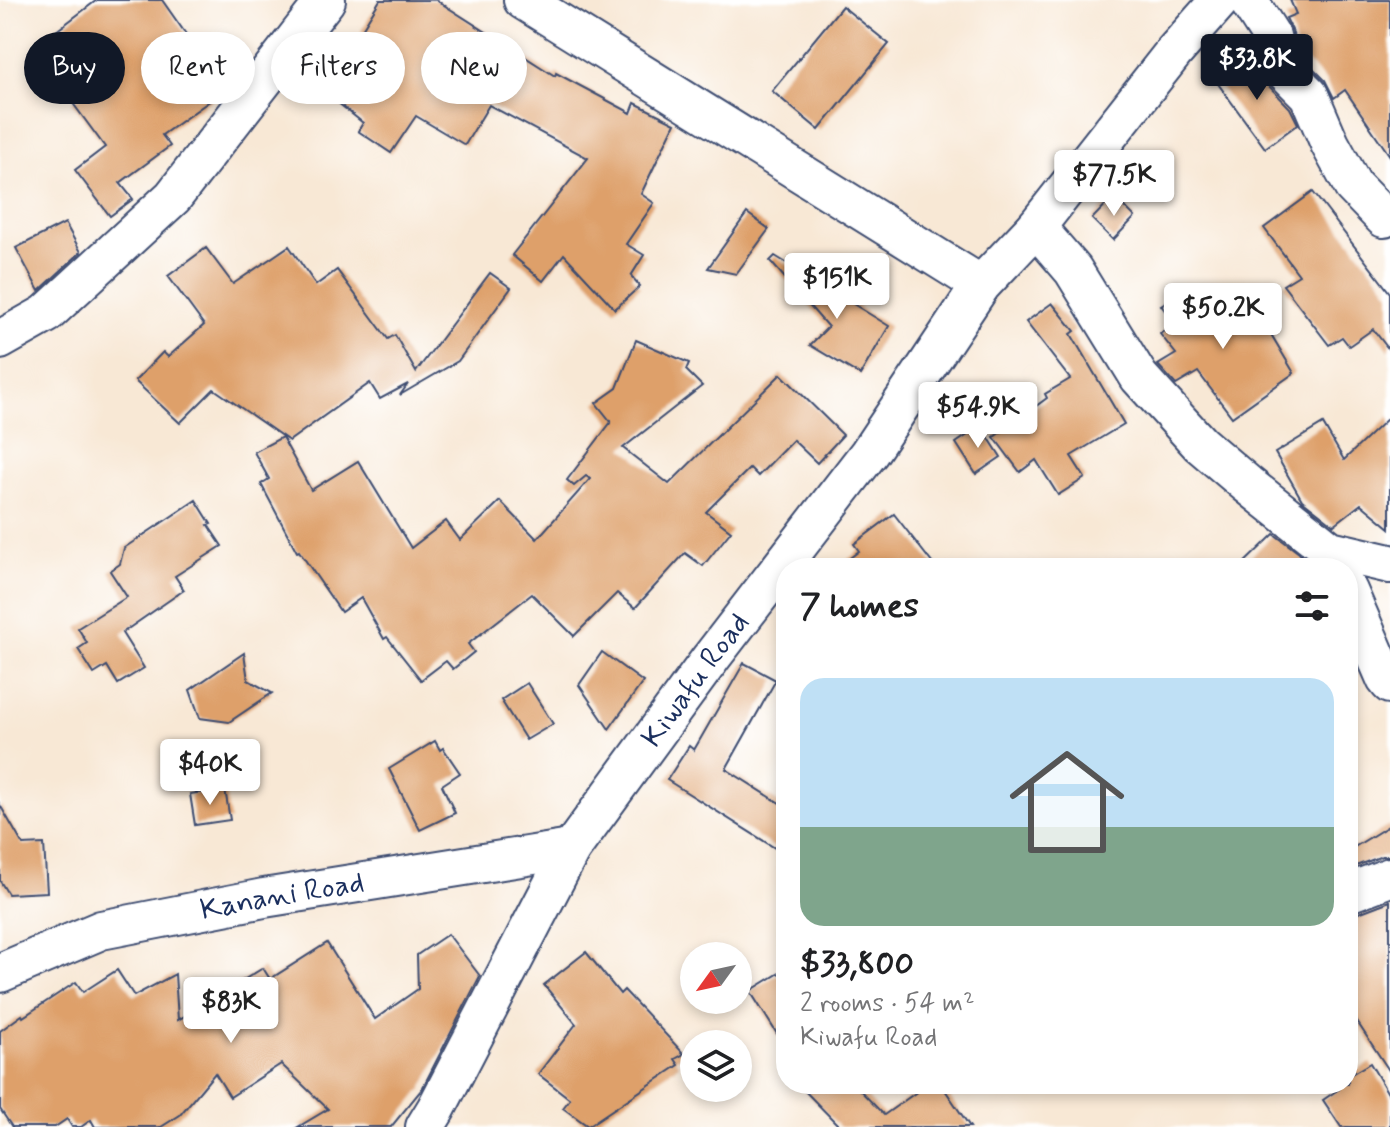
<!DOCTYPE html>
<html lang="en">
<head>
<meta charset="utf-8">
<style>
	:root { --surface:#fff; --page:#f6f6f6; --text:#202124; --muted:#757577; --line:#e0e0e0; --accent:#111827 }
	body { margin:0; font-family:Mynerve,sans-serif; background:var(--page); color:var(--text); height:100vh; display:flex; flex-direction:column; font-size:30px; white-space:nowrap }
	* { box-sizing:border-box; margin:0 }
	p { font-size:26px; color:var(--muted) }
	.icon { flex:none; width:44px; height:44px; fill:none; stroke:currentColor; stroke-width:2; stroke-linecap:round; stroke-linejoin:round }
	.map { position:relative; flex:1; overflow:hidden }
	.sheet { position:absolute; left:776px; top:558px; width:582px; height:536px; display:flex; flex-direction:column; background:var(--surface); border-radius:32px; box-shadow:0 4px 12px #0003 }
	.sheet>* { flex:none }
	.banner { position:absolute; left:24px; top:32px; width:632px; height:72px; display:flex; gap:16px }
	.needle { width:52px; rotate:237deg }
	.buttons { position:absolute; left:680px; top:942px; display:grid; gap:16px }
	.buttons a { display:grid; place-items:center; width:72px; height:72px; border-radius:50%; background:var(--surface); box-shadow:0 4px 12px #0003; font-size:40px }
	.price { position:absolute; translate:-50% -68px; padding:0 18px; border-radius:8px; background:#fff; color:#222; font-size:26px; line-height:52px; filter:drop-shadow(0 2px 4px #0008) }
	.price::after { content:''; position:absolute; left:50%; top:48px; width:24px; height:18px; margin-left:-12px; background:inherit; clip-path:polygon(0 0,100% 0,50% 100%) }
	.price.active { background:var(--accent); color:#fff }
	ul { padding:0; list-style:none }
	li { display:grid; align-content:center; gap:16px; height:424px; padding:0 24px }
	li+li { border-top:2px solid var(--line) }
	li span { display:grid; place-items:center; height:248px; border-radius:24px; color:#555 }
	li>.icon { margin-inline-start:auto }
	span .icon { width:144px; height:144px; fill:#fffc; stroke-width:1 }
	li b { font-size:34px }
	h2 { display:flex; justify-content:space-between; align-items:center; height:96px; padding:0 24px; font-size:34px }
	.pill { padding:0 28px; border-radius:36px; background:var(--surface); box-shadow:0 4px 12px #0003; font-size:28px; line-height:72px }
	.pill.active { background:var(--accent); color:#fff }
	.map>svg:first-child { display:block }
	.building { fill:#dea06a }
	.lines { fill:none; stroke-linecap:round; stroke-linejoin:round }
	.street-casing { stroke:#3c4b70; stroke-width:42 }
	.street { stroke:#fff; stroke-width:38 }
	.labels { text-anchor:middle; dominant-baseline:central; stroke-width:8; stroke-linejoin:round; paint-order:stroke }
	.street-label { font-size:30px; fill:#1b2f5e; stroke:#fff }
</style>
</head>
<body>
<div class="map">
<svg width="1390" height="1127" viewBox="0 0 1390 1127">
	<rect width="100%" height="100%" fill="#fff"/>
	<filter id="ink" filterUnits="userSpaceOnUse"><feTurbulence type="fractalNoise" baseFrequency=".0125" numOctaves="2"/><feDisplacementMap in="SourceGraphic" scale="16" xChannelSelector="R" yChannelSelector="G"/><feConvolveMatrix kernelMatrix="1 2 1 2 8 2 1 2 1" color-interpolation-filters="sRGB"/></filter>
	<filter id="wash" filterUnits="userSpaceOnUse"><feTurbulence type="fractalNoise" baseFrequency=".006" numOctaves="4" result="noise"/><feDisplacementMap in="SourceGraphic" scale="32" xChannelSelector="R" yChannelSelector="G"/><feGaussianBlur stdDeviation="1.8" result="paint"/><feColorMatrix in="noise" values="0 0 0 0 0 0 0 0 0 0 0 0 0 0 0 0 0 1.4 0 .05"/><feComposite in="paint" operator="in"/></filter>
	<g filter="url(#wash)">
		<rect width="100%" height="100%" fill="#f8e8d5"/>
		<g id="blocks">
			<g class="building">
				<polygon points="97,0 162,0 225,90 162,135 170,146 120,183 133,199 110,216 75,170 105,147 72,102 91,88 51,35"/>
				<polygon points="380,0 436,0 555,76 556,73 631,113 635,103 675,123 641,194 654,203 626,244 644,255 631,276 640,286 615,309 564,254 543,281 512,255 588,158 489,105 465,145 416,116 391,153 358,131 363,123 321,89 366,34 361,31"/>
				<polygon points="1290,0 1390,0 1390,156 1345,90 1334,98 1325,80 1298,53 1292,30 1286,18 1296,14"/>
				<polygon points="842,6 889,44 819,130 772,91"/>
				<polygon points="1252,52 1257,69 1262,79 1290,108 1298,124 1265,148 1216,81 1230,70 1228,68"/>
				<polygon points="1313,192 1390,293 1390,351 1373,329 1349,346 1342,337 1329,345 1283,285 1299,275 1264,228"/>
				<polygon points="1114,196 1135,217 1113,240 1092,219"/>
				<polygon points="747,213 769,229 736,274 708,268"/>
				<polygon points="65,223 81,252 39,291 16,248"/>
				<polygon points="289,246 316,285 337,270 388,339 395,335 416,372 490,273 511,288 458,361 400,395 408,384 380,399 370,383 289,441 214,389 180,423 135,381 163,352 168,357 204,325 168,276 206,248 233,284"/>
				<polygon points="775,256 889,326 860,375 810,345 828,327 770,261"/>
				<polygon points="1184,290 1195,306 1212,293 1232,318 1253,304 1294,373 1232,417 1198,372 1176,385 1158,365 1176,354 1160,334 1174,323 1161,305"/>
				<polygon points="1052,303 1075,331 1071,334 1124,424 1071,456 1085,478 1058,495 1036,460 1020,472 994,437 1047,398 1045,394 1070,379 1026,322"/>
				<polygon points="636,340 689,363 686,370 702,386 623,448 669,484 781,374 843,435 817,463 793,440 758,476 750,468 706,512 731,531 703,566 685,553 635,608 617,593 574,636 532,594 468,644 474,652 453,669 446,661 421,680 387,637 384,639 361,598 341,612 299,551 297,552 261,484 269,479 254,452 282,437 311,490 358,461 411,548 446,521 460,540 500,501 537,539 590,479 586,476 574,486 567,480 611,422 596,403 617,388"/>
				<polygon points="1390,416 1390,528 1361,504 1334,525 1302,500 1275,453 1323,424 1344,460"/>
				<polygon points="981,426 1001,457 976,474 956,443"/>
				<polygon points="196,500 211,524 208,525 222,546 175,576 184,590 122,633 144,668 118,684 107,666 94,674 78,649 87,643 78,628 127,597 110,571 120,564 124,548"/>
				<polygon points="894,514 936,568 837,568 859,551 854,544"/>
				<polygon points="1274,534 1299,553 1312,568 1239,568"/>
				<polygon points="602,652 643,682 609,729 579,685"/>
				<polygon points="244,653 248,680 272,693 229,722 200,718 190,690"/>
				<polygon points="744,663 776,680 726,769 786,807 786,855 667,780 689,746 694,750"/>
				<polygon points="527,683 553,724 526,740 501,700"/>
				<polygon points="435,741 440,750 443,748 460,773 442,785 455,813 420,830 389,769"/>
				<polygon points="225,789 230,820 195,825 190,794"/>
				<polygon points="0,805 23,845 44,844 47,892 8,894 0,881"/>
				<polygon points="1390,825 1390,856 1382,856 1348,869 1348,851"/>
				<polygon points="1390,901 1390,1072 1348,1008 1348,914 1356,914"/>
				<polygon points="448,934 480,976 422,1089 391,1127 298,1127 328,1109 281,1064 230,1097 215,1073 180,1115 161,1127 95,1127 91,1120 81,1127 72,1127 67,1119 55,1127 12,1127 0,1109 0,1031 22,1015 23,1017 76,982 83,992 117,970 134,996 175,974 178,1020 263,968 270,979 327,943 375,1019 418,989 417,955"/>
				<polygon points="586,952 620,994 624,990 684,1054 675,1059 679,1065 588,1126 563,1108 570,1099 538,1074 576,1024 544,985"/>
				<polygon points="786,969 786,1048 750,991"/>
				<polygon points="1370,1063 1390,1097 1390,1127 1341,1127 1323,1100 1339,1089 1336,1084 1348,1084 1348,1076"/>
				<polygon points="798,1084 854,1084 884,1115 928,1084 941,1084 970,1127 840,1127"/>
			</g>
		</g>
	</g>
	<g filter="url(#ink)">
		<use href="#blocks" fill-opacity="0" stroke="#3c4b70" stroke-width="2"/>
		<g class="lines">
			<g class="street-casing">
				<g id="street">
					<polyline points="523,0 981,285"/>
					<polyline points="1248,0 1271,36 1278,64 1309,95 1330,144 1353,186 1384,218 1390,214"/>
					<polyline points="1036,227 1073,270 1139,377 1200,444 1247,484 1330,550 1390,564"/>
					<polyline points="0,340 46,314 173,197 326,0"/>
					<polyline points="1348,591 1386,679 1390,684"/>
					<polyline points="1348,893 1390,877"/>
					<path id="s1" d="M0 973 101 930 264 898 571 849"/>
					<path id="s2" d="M425 1127 436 1109 571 849 711 658 869 453 981 285 1036 227 1174 52 1220 0"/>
				</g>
			</g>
			<use href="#street" class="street"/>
		</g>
	</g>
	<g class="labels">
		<g class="street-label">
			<text stroke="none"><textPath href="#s2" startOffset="524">Kiwafu Road</textPath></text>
			<text stroke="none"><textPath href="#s1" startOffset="294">Kanani Road</textPath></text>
		</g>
	</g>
</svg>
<div class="buttons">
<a><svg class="needle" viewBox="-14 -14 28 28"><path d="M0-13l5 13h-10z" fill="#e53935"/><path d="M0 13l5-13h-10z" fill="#757577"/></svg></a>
<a><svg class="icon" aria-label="layers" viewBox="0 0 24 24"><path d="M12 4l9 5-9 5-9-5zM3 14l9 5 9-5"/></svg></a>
</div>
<b class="price active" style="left:1257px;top:102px">$33.8K</b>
<b class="price" style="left:1114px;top:218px">$77.5K</b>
<b class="price" style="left:837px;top:321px">$151K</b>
<b class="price" style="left:1223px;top:351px">$50.2K</b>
<b class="price" style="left:978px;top:450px">$54.9K</b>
<b class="price" style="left:210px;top:807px">$40K</b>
<b class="price" style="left:231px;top:1045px">$83K</b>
<div class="banner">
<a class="pill active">Buy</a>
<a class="pill">Rent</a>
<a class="pill">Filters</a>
<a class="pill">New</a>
</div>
<section class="sheet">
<h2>7 homes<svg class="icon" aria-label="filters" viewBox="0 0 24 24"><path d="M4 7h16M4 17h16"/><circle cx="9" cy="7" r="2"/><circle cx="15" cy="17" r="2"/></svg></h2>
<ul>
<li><span style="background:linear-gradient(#bfe0f5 60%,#7fa58c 0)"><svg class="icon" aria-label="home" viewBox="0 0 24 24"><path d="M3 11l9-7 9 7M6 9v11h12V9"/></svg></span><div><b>$33,800</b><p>2 rooms · 54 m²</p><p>Kiwafu Road</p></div></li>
</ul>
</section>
</div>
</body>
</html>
